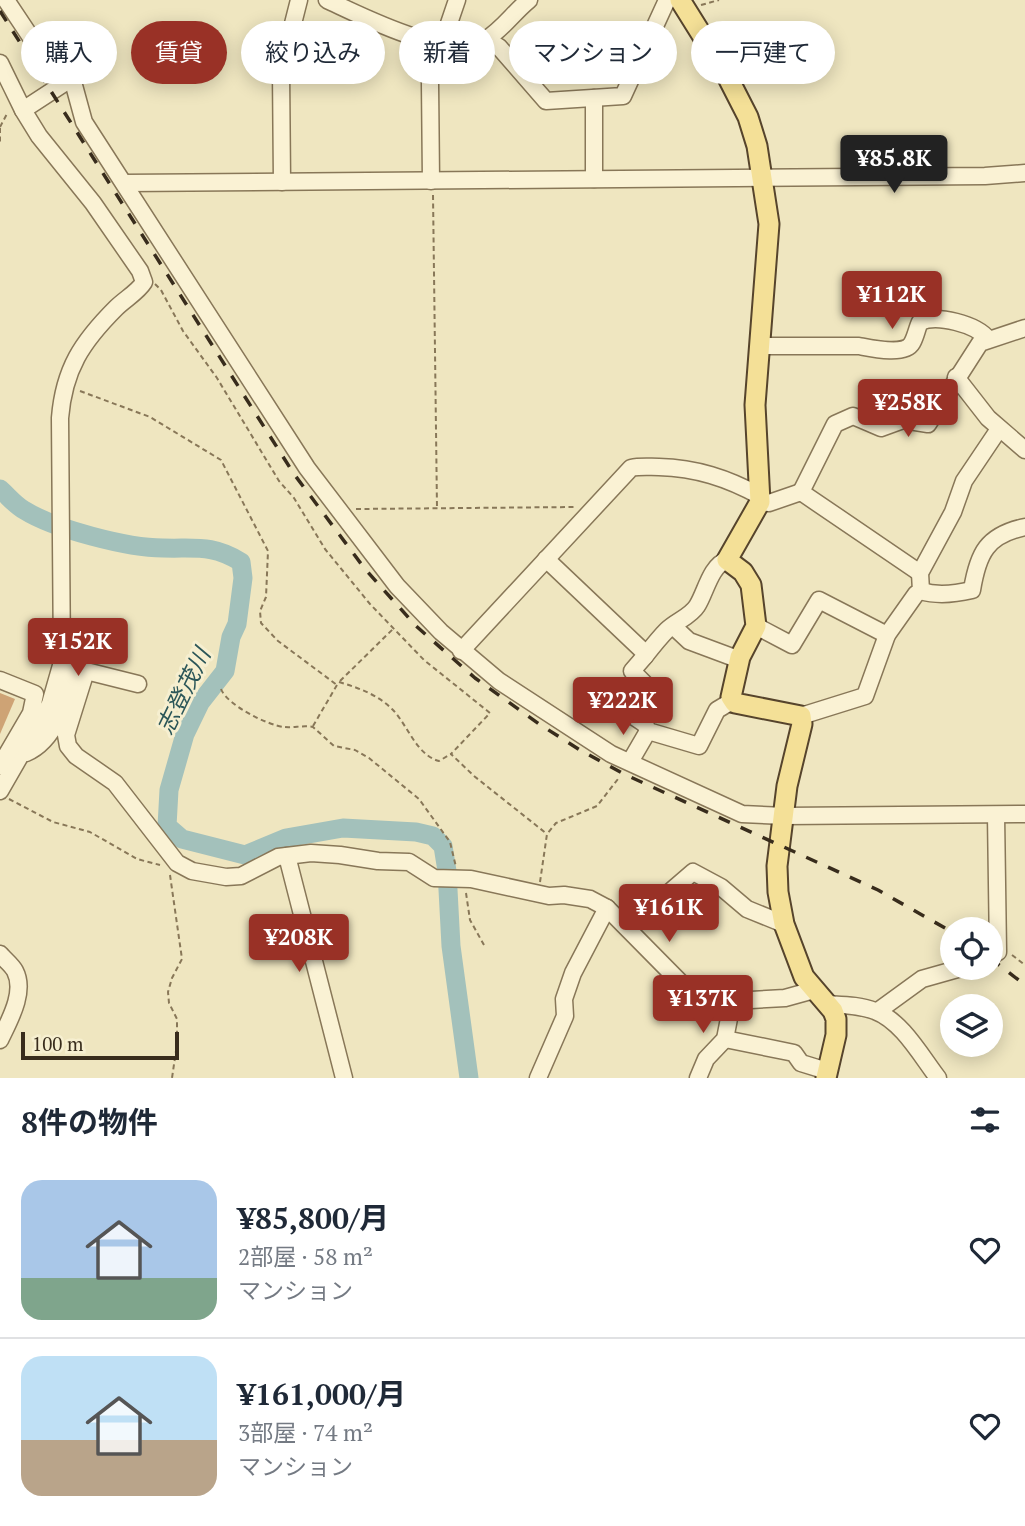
<!DOCTYPE html>
<html lang="ja">
<head>
<meta charset="utf-8">
<style>
	:root { --surface:#fff; --page:#f2f2f3; --text:#1f2937; --muted:#747a83; --line:#e0e1e3; --accent:#993126 }
	body { margin:0; font-family:"PT Serif","Noto Sans JP",serif; background:var(--page); color:var(--text); height:100vh; display:flex; flex-direction:column; font-size:26px; white-space:nowrap }
	* { box-sizing:border-box; margin:0 }
	p { font-size:23px; color:var(--muted) }
	.icon { flex:none; width:38px; height:38px; fill:none; stroke:currentColor; stroke-width:2; stroke-linecap:round; stroke-linejoin:round }
	.map { position:relative; height:1078px; overflow:hidden }
	.details { display:flex; flex-direction:column; background:var(--surface); flex:1 }
	.details>* { flex:none }
	.guide { position:absolute; left:21px; top:21px; width:984px; height:63px; display:flex; gap:14px }
	.buttons { position:absolute; left:940px; top:917px; display:grid; gap:14px }
	.buttons a { display:grid; place-items:center; width:63px; height:63px; border-radius:50%; background:var(--surface); box-shadow:0 4px 18px #0003; font-size:35px }
	.scale { position:absolute; left:21px; bottom:18px; width:158px; box-sizing:border-box; padding-left:7px; border:4px solid #382c1c; border-top:0; font-size:19px; line-height:24px; white-space:nowrap; color:#382c1c; -webkit-text-stroke:5px #f6efd0; paint-order:stroke }
	.price { position:absolute; translate:-50% -60px; padding:0 16px; border-radius:7px; background:var(--accent); color:#fff; font-size:23px; line-height:46px; filter:drop-shadow(0 2px 4px #0008) }
	.price::after { content:''; position:absolute; left:50%; top:42px; width:21px; height:16px; margin-left:-10px; background:inherit; clip-path:polygon(0 0,100% 0,50% 100%) }
	.price.selected { background:#222; color:#fff }
	ul { padding:0; list-style:none }
	li { display:flex; align-items:center; gap:21px; height:175px; padding:0 21px }
	li+li { border-top:2px solid var(--line) }
	li span { display:grid; place-items:center; flex:none; width:196px; height:140px; border-radius:21px; color:#555 }
	li>.icon { margin-inline-start:auto }
	span .icon { width:84px; height:84px; fill:#fffc; stroke-width:1 }
	li b { font-size:30px }
	h2 { display:flex; justify-content:space-between; align-items:center; height:84px; padding:0 21px; font-size:30px }
	.chip { padding:0 24px; border-radius:32px; background:var(--surface); box-shadow:0 4px 18px #0003; font-size:24px; line-height:63px }
	.chip.selected { background:var(--accent); color:#fff }
	.map>svg:first-child { display:block }
	.lines { fill:none; stroke-linecap:round; stroke-linejoin:round }
	.river { stroke:#a3c1bb; stroke-width:19 }
	.building { fill:#cea375 }
	.minor-casing { stroke:#887758; stroke-width:19 }
	.major-casing { stroke:#56442c; stroke-width:23 }
	.path { stroke:#887758; stroke-width:2; stroke-dasharray:5 3.5; stroke-linecap:butt }
	.minor { stroke:#faf2d4; stroke-width:16 }
	.major { stroke:#f4e097; stroke-width:19 }
	.rail { stroke:#382c1c; stroke-width:3.5; stroke-dasharray:12 12; stroke-linecap:butt }
	.labels { text-anchor:middle; dominant-baseline:central; stroke-width:6; stroke-linejoin:round; paint-order:stroke }
	.water-label { font-size:23px; font-style:italic; fill:#2b5658; stroke:#f6efd0 }
</style>
</head>
<body>
<div class="map">
<svg width="1025" height="1078" viewBox="0 0 1025 1078">
	<rect width="100%" height="100%" fill="#efe6c0"/>
	<g class="lines">
		<path class="river" d="M0 489C8 496 15 505 24 510 54 529 128 548 163 548 195 549 212 544 241 562L243 578 237 624 231 637 225 671 200 703 185 734 169 790 167 826 182 839 245 855 286 838 343 828 416 832 433 836 443 846 447 871 451 946 469 1078"/>
	</g>
	<polygon class="building" points="0,693 15,699 0,734"/>
	<g class="lines">
		<g class="minor-casing">
			<g id="minor">
				<polyline points="6,0 30,36 65,62 72,78 84,122 307,468 397,586 441,632 499,681 611,754 742,814 785,816 1025,814"/>
				<path d="M327 0C362 16 448 61 485 40 502 30 514 12 529 0"/>
				<polyline points="486,39 499,47 546,101 623,96 667,0"/>
				<polyline points="442,44 457,0"/>
				<path d="M0 63 23 110 39 136 93 203 140 271 144 282C138 292 125 299 116 308 82 342 64 369 60 418L62 662 50 704 0 791"/>
				<polyline points="594,98 594,179"/>
				<polyline points="23,110 72,78"/>
				<polyline points="431,181 430,83 434,43"/>
				<polyline points="282,182 281,71 299,0"/>
				<polyline points="124,183 985,176 1025,173"/>
				<path d="M760 346H859C870 348 905 356 912 343 916 336 917 328 920 322 937 314 976 324 988 339"/>
				<polyline points="956,377 988,418 1025,450"/>
				<polyline points="801,492 835,424 853,416 881,428 903,420 928,424 980,343 1025,328"/>
				<polyline points="760,502 769,503 801,492 920,573"/>
				<path d="M546 559 643 651 645 656C652 647 659 638 667 630 676 621 690 617 697 606 706 592 710 566 727 560"/>
				<path d="M921 591C937 596 955 594 972 590 978 553 987 535 1025 527"/>
				<polyline points="673,626 689,641 740,660"/>
				<polyline points="756,626 792,645 819,600 887,635"/>
				<path d="M461 651 631 468C640 466 649 467 659 467 696 468 727 478 760 496"/>
				<polyline points="645,656 632,671 647,686 627,712 645,724 648,731 699,746 717,710 732,701"/>
				<polyline points="86,671 66,735 68,746 76,756 115,783 177,863 192,871 226,877 241,876 278,857 311,853 340,855 378,861 409,862 434,878 471,879 549,896 564,895 590,899 607,908 684,986 704,995 751,1000 785,998 814,990"/>
				<polyline points="0,680 35,694 31,713 0,766"/>
				<polyline points="801,716 865,696 887,635 916,594 921,591 920,573 953,512 964,481 999,429"/>
				<path d="M26 753C55 741 69 698 74 670L78 669 138 684"/>
				<polyline points="630,762 648,731"/>
				<polyline points="287,856 344,1078"/>
				<polyline points="626,926 635,922 693,872 721,887 747,909 784,924"/>
				<path d="M0 954C4 959 12 965 15 971 26 992 9 1021 0 1040"/>
				<polyline points="990,957 998,952 996,815"/>
				<path d="M827 1004C843 1005 860 1005 875 1011 902 1021 921 1056 938 1078"/>
				<polyline points="878,1011 922,979 961,968"/>
				<polyline points="725,1039 794,1053 801,1063 827,1071"/>
				<polyline points="538,1078 565,1016 564,999 573,973 607,908"/>
				<polyline points="698,1078 706,1059 725,1039 733,998"/>
			</g>
		</g>
		<g class="major-casing">
			<polyline id="major" points="680,0 725,72 748,117 757,146 769,224 755,405 760,502 727,560 743,572 751,585 756,626 740,657 731,697 735,703 801,716 802,724 787,786 777,866 778,892 784,924 804,977 833,1011 836,1019 836,1035 826,1078"/>
		</g>
		<g class="path">
			<polyline points="701,5 719,0"/>
			<polyline points="0,127 8,112"/>
			<polyline points="0,128 0,145"/>
			<polyline points="433,195 437,508"/>
			<polyline points="155,284 161,290 183,331 217,378 279,481 294,498 325,549 370,604 424,660 490,713 451,754 474,776 547,834"/>
			<polyline points="80,391 150,417 221,460 268,551 266,597 260,611 261,623 278,641 337,685"/>
			<polyline points="356,509 575,507"/>
			<polyline points="340,681 394,628"/>
			<path d="M339 682C359 688 378 695 392 709 408 725 416 755 439 761L451 754"/>
			<path d="M221 689C227 705 267 725 284 727 294 728 303 725 313 727L334 746 355 750 369 758 419 799 450 842 456 867"/>
			<polyline points="313,726 337,685"/>
			<polyline points="9,799 53,822 90,832 137,859 160,865"/>
			<polyline points="170,875 182,959 172,978 168,992 169,1003 177,1019 177,1044 172,1078"/>
			<polyline points="540,882 547,834 556,823 597,806 618,779"/>
			<polyline points="466,893 470,920 484,945"/>
			<polyline points="1012,955 1025,965"/>
		</g>
		<use href="#minor" class="minor"/>
		<use href="#major" class="major"/>
		<g class="rail">
			<polyline points="0,11 294,474 365,569 416,626 475,678 539,724 580,750 626,775 878,890 952,932"/>
			<polyline points="990,958 1025,985"/>
		</g>
	</g>
	<g class="labels">
		<g class="water-label">
			<text transform="translate(183 691) rotate(-64)">志登茂川</text>
		</g>
	</g>
</svg>
<div class="buttons">
<a><svg class="icon" aria-label="locate" viewBox="0 0 24 24"><circle cx="12" cy="12" r="6"/><path d="M12 2v4M12 18v4M2 12h4M18 12h4"/></svg></a>
<a><svg class="icon" aria-label="layers" viewBox="0 0 24 24"><path d="M12 4l9 5-9 5-9-5zM3 14l9 5 9-5"/></svg></a>
</div>
<div class="scale">100 m</div>
<b class="price selected" style="left:894px;top:195px">¥85.8K</b>
<b class="price" style="left:892px;top:331px">¥112K</b>
<b class="price" style="left:908px;top:439px">¥258K</b>
<b class="price" style="left:78px;top:678px">¥152K</b>
<b class="price" style="left:623px;top:737px">¥222K</b>
<b class="price" style="left:669px;top:944px">¥161K</b>
<b class="price" style="left:299px;top:974px">¥208K</b>
<b class="price" style="left:703px;top:1035px">¥137K</b>
<div class="guide">
<a class="chip">購入</a>
<a class="chip selected">賃貸</a>
<a class="chip">絞り込み</a>
<a class="chip">新着</a>
<a class="chip">マンション</a>
<a class="chip">一戸建て</a>
</div>
</div>
<section class="details">
<h2>8件の物件<svg class="icon" aria-label="filters" viewBox="0 0 24 24"><path d="M4 7h16M4 17h16"/><circle cx="9" cy="7" r="2"/><circle cx="15" cy="17" r="2"/></svg></h2>
<ul>
<li><span style="background:linear-gradient(#a9c7e8 70%,#7fa58c 0)"><svg class="icon" aria-label="home" viewBox="0 0 24 24"><path d="M3 11l9-7 9 7M6 9v11h12V9"/></svg></span><div><b>¥85,800/月</b><p>2部屋 · 58 m²</p><p>マンション</p></div><svg class="icon" aria-label="heart" viewBox="0 0 24 24"><path d="M12 20l-8-8c-3-5 5-10 8-4 3-6 11-1 8 4z"/></svg></li>
<li><span style="background:linear-gradient(#bfe0f5 60%,#b9a48a 0)"><svg class="icon" aria-label="home" viewBox="0 0 24 24"><path d="M3 11l9-7 9 7M6 9v11h12V9"/></svg></span><div><b>¥161,000/月</b><p>3部屋 · 74 m²</p><p>マンション</p></div><svg class="icon" aria-label="heart" viewBox="0 0 24 24"><path d="M12 20l-8-8c-3-5 5-10 8-4 3-6 11-1 8 4z"/></svg></li>
</ul>
</section>
</body>
</html>
